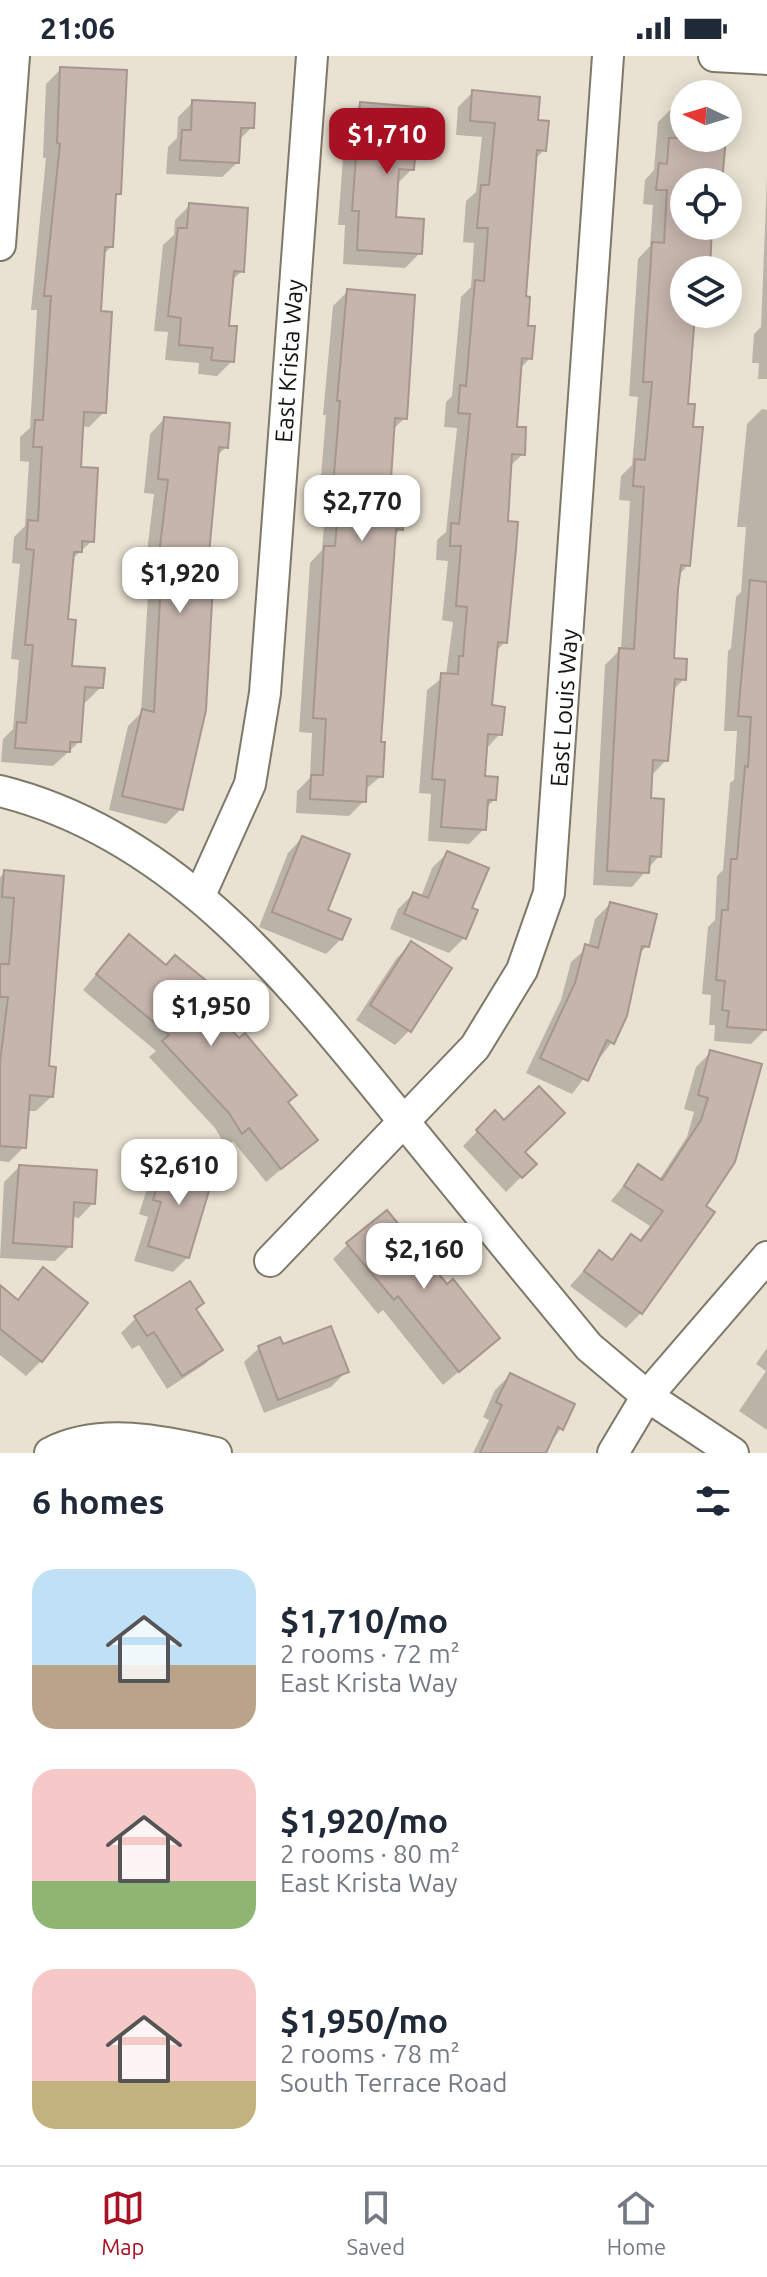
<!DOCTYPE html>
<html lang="en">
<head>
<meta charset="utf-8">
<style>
	:root { --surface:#fff; --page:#f6f6f7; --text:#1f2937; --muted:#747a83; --line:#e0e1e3; --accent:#a81124 }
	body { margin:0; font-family:Ubuntu,sans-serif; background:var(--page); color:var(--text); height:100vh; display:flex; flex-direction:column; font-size:30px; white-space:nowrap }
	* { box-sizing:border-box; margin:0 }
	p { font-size:26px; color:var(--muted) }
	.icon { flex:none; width:44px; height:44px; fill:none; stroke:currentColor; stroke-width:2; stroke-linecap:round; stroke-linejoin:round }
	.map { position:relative; height:1397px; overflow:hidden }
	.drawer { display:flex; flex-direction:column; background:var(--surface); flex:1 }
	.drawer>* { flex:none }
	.needle { width:52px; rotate:274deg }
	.fabs { position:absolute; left:670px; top:24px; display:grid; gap:16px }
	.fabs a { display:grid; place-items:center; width:72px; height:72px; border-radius:50%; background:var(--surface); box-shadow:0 4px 20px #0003; font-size:40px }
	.price { position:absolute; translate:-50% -68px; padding:0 18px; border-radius:16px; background:#fff; color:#222; font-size:26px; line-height:52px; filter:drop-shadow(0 2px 4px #0008) }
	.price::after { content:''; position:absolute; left:50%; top:48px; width:24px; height:18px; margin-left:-12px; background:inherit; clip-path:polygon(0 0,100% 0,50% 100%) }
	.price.selected { background:var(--accent); color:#fff }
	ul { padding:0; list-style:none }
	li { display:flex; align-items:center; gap:24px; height:200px; padding:0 32px }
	li span { display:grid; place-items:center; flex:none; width:224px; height:160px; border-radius:24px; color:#555 }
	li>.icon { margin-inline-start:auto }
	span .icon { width:96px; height:96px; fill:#fffc; stroke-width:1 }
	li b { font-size:34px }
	h2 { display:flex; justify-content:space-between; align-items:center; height:96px; padding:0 32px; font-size:34px }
	.status { display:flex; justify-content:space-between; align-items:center; height:56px; padding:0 40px; background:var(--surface); direction:ltr }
	.status svg { height:22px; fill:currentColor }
	.menu { display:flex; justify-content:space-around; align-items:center; height:112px; border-top:2px solid var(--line); background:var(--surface); font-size:22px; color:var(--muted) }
	.menu a { display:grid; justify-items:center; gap:4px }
	.menu .selected { color:var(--accent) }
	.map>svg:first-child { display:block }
	.shadow { fill:#0003 }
	.building { fill:#c6b5ad; stroke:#a7968e; stroke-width:2 }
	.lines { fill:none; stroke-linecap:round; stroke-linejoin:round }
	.minor-casing { stroke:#7e7869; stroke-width:34 }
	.minor { stroke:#fff; stroke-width:30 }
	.labels { text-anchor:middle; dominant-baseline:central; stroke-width:6; stroke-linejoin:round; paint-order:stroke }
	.street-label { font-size:24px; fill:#16130e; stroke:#fff }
</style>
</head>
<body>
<div class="status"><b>21:06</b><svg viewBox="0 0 49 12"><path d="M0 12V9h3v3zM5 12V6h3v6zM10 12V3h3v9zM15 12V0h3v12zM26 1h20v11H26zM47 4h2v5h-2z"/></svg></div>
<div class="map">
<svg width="767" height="1397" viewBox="0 0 767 1397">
	<rect width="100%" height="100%" fill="#e9e2d2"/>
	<g class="shadow">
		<polygon points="61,13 119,137 114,142 111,191 103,199 99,257 104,356 89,371 81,370 79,412 92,485 71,504 66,565 70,612 101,631 86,646 82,646 79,686 53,710 1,706 3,683 13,673 19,604 11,603 20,508 12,507 14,481 25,470 29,406 20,405 20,381 30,372 37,254 31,254 46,102 43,102 46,28"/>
		<polygon points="473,36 536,66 544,94 534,104 524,242 530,302 519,314 515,373 523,398 509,411 505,586 495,596 490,651 500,678 485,694 483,722 494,744 485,753 484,773 469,788 428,785 431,738 419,737 427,634 446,619 453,566 442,564 448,505 436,504 437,484 446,476 457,372 444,371 446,346 452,340 461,241 471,231 474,187 463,186 466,145 476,136 482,81 456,79 458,51"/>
		<polygon points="193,46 252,71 238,85 237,107 222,121 166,118 168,91 177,82 178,61"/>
		<polygon points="361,48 424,88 413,98 412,113 397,128 394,163 420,197 405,212 343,208 345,169 338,169 346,63"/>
		<polygon points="673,51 684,52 684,82 724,82 719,126 684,126 684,170 710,170 708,214 684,214 684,258 693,258 686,349 688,509 678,520 672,604 684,623 672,635 666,704 652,719 649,744 659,800 632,831 593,829 605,609 621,593 630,445 619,444 621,420 632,409 638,341 629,340 638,203 650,190 653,149 643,148 645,124 654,114 658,66"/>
		<polygon points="767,122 767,323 758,323 759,307 752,307 754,278 761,271"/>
		<polygon points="190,149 242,215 230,226 226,271 232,305 217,320 198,318 199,307 165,304 168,276 154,275 163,189 174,179 175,164"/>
		<polygon points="348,235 405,362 392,374 388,439 401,473 394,480 379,688 381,720 365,734 364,745 349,760 296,757 297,735 310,722 312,677 299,676 310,507 322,494 326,445 319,445 326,359 323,359 333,250"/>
		<polygon points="762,353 767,354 767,962 766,973 751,988 714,985 715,969 709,969 711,939 702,938 708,871 715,864 717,820 723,814 730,727 734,724 737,675 724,675 728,595 731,592 736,541 741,536 746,471 737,471 747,368"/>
		<polygon points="164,363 226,391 216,401 181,753 166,768 109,754 128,670 141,657 148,538 142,538 154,438 144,437 150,378"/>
		<polygon points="302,782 326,855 341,883 326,898 259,871 288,797"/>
		<polygon points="447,797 470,853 475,855 464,882 449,897 390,873 398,853 413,838 421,841 432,812"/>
		<polygon points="5,816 62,821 47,1012 51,1041 36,1055 27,1055 24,1091 9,1106 0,1105 0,821"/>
		<polygon points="610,848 647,890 638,899 612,986 572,1038 526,1017 561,944 571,906 588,891 595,863"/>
		<polygon points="411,888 410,974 395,989 356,964 396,903"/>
		<polygon points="115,896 197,939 316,1084 266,1126 233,1085 226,1091 215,1072 149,1001 156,995 83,934"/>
		<polygon points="711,996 760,1010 641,1257 626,1272 570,1230 599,1197 610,1205 631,1181 638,1186 650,1170 611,1145 639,1110 659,1124 687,1081 694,1056 684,1053 696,1011"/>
		<polygon points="495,1057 534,1108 506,1136 463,1090"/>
		<polygon points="165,1105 188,1201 173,1216 134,1205 148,1161 139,1158 151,1120"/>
		<polygon points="19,1111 93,1147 79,1162 71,1161 70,1190 55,1205 0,1202 4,1126"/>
		<polygon points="348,1188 447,1231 498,1282 443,1329 383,1254 378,1258 333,1203"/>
		<polygon points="43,1214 41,1305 26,1320 0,1299 0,1235 17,1245"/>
		<polygon points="202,1247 195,1254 220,1293 205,1308 167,1333 139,1289 132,1293 121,1277 136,1262"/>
		<polygon points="282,1291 346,1316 331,1331 264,1357 244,1306 259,1292"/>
		<polygon points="767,1292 767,1374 739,1355 766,1315 756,1308"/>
		<polygon points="510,1319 561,1372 544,1397 473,1397 489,1364 483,1361 495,1334"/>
	</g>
	<g class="building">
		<polygon points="60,11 127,14 121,138 116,138 113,191 105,191 101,255 112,256 106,357 84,356 81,411 98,412 94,486 82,485 82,496 74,496 68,563 76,564 72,610 105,612 103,632 85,631 81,686 70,686 70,696 15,692 17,666 26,667 33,589 25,589 34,494 26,493 28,464 38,465 42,391 33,391 35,364 43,364 51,240 44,240 60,88 57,87"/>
		<polygon points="472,34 540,41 538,64 549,65 546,95 537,94 526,240 530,241 528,270 535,270 532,303 522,302 517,371 526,371 525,399 512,398 508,465 518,466 516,493 507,587 498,586 492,649 505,651 502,679 488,678 485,720 498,721 496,744 488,744 486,774 441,771 445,724 432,723 441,617 458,618 459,600 463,600 467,551 456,550 461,490 450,490 451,467 459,468 470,358 458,357 460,329 466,330 475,224 484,225 488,172 477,172 481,129 489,129 495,67 470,65"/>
		<polygon points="192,44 255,47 254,72 241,72 239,107 180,104 182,74 191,74"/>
		<polygon points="360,46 429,52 426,89 416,88 414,114 399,113 396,161 424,163 422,198 357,194 359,155 352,155"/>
		<polygon points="669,82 726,82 722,126 684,126 684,170 712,170 710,214 684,214 684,258 695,258 688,348 695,348 693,371 703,371 690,510 681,509 678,533 674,602 687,603 686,624 675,623 668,705 653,704 651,742 664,743 661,801 650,800 649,817 607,815 619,592 634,593 644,431 633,430 635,403 645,404 652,326 643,326 652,186 664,187 667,134 656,134 659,107 667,108"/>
		<polygon points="189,147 248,152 244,216 234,215 229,270 237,270 234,306 211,304 213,292 179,289 181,262 168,260 178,172 187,172"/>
		<polygon points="347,233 415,239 407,363 395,362 392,408 390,437 405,438 403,474 396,473 381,686 385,686 383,721 367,720 366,746 310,743 311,719 323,719 326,663 313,662 324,490 335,490 340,431 333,431 340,345 337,345"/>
		<polygon points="164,361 230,367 228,392 219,391 209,498 218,499 213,529 206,654 183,754 122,740 142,653 154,656 161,524 156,523 168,424 158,423"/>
		<polygon points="750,524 767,526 767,974 727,971 729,955 722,954 725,925 716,924 722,854 728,854 731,803 737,803 745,710 748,711 751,661 738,660"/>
		<polygon points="302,780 350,798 328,854 351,863 342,884 272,856"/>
		<polygon points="447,795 489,812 472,852 478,854 466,883 404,858 413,836 428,842"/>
		<polygon points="4,814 64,820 49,1010 56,1011 53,1041 30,1039 26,1092 0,1090 0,1006 8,941 0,941 0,908 9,908 14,842 2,841"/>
		<polygon points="610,846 657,858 649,891 642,890 627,960 614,988 607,984 588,1025 540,1002 575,927 585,888 598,892"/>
		<polygon points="129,878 166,909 175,899 209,927 199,939 239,982 245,977 297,1039 288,1046 318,1084 281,1113 249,1072 242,1078 229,1057 162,985 169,979 96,918"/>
		<polygon points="411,885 452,912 411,976 370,949"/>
		<polygon points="710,994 762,1008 735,1106 706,1150 715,1156 642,1258 584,1215 599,1194 612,1204 631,1178 641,1185 663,1155 624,1130 638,1108 662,1124 701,1064 708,1042 698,1039"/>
		<polygon points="539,1030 565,1057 525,1096 537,1108 522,1122 476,1074 495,1054 504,1064"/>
		<polygon points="165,1103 214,1118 189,1202 148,1190 161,1146 153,1144"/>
		<polygon points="19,1109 97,1114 95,1148 74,1146 72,1191 13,1187"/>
		<polygon points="387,1154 447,1228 453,1223 500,1282 459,1316 398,1240 394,1244 346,1187"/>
		<polygon points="43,1211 88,1247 42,1306 0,1273 0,1229 18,1244"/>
		<polygon points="190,1225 204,1247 196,1253 223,1294 182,1320 154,1276 147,1280 134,1260"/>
		<polygon points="331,1270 349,1316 278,1344 258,1290 280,1281 283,1288"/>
		<polygon points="510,1317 575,1348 563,1374 558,1371 546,1397 480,1397 502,1349 496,1346"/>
	</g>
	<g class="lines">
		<g class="minor-casing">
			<g id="minor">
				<polyline points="714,0 767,3"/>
				<polyline points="0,189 14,0"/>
				<path d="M0 735C177 779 291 927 401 1062 463 1138 526 1215 589 1291L647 1340 733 1397"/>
				<polyline points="200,839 250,728 265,637 312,0"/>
				<polyline points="270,1205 475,991 522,914 549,837 608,0"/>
				<path d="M50 1397C100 1371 163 1385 216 1397"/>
				<polyline points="613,1397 647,1340 767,1201"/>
			</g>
		</g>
		<use href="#minor" class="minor"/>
	</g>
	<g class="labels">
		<g class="street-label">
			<text transform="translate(289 305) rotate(-86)">East Krista Way</text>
			<text transform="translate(564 652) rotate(-86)">East Louis Way</text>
		</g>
	</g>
</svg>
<div class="fabs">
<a><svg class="needle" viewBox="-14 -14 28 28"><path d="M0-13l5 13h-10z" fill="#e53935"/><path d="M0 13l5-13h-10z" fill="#747a83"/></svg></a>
<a><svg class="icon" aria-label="locate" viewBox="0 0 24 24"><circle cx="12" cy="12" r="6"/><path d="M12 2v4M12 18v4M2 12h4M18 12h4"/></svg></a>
<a><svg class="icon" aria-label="layers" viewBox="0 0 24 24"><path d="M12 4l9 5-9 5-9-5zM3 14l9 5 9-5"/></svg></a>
</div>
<b class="price selected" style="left:387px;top:120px">$1,710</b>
<b class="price" style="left:362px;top:487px">$2,770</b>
<b class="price" style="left:180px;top:559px">$1,920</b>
<b class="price" style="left:211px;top:992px">$1,950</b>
<b class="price" style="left:179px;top:1151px">$2,610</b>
<b class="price" style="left:424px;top:1235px">$2,160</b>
</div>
<section class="drawer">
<h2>6 homes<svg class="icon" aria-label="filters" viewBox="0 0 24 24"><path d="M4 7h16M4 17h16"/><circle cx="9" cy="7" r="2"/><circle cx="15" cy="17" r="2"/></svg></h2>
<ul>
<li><span style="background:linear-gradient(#bfe0f5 60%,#b9a48a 0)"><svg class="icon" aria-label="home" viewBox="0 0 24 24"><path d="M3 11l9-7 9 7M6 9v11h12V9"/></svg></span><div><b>$1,710/mo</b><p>2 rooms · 72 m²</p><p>East Krista Way</p></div></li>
<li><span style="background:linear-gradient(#f6c9c9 70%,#8fb573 0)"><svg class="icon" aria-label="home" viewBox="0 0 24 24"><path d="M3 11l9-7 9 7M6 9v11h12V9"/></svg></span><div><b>$1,920/mo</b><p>2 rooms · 80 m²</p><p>East Krista Way</p></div></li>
<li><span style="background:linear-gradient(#f6c9c9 70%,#c2b280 0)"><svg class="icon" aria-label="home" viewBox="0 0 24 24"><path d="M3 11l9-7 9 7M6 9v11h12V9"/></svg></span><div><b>$1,950/mo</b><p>2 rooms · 78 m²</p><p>South Terrace Road</p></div></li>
</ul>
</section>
<nav class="menu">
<a class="selected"><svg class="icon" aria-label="map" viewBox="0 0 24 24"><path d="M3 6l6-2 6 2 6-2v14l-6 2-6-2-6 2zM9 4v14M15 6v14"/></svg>Map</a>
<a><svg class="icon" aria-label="saved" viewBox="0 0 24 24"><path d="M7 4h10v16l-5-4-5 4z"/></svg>Saved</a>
<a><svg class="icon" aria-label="home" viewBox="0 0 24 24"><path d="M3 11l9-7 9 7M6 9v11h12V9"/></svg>Home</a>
</nav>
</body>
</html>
